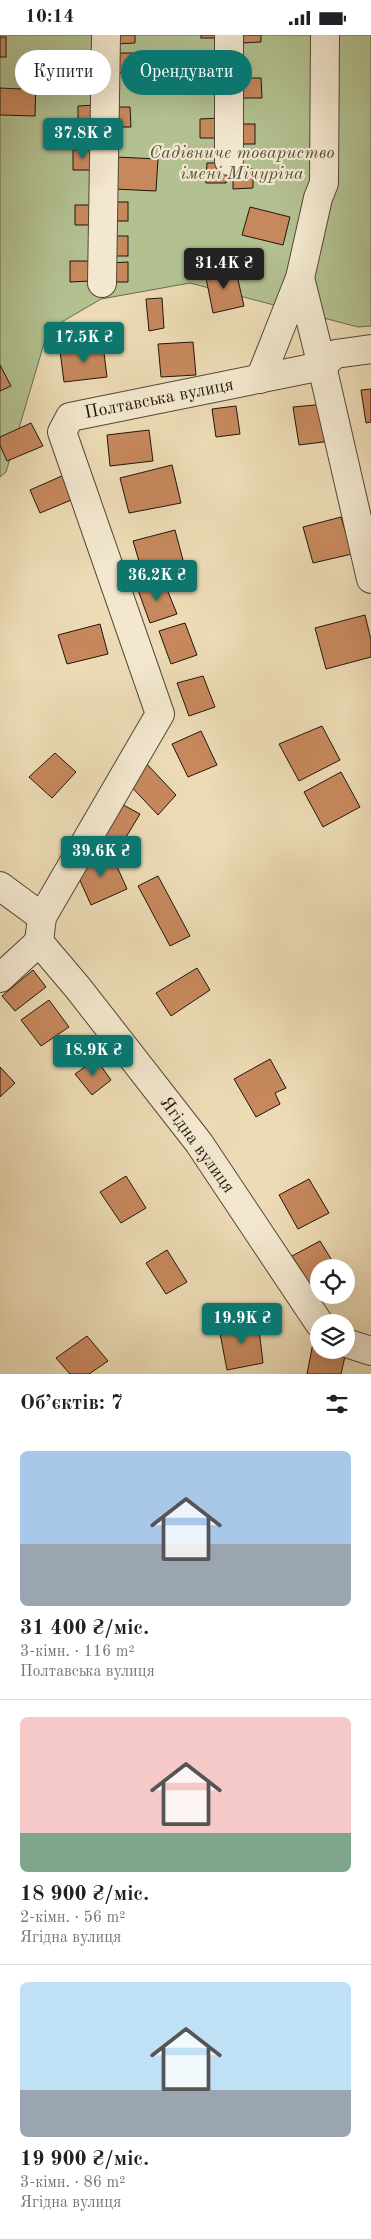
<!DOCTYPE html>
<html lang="uk">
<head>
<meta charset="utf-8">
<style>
	:root { --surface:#fff; --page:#f2f2f2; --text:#202124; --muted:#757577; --line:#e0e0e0; --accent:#0f766e }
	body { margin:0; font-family:"Old Standard TT",serif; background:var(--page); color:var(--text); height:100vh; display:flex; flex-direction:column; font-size:19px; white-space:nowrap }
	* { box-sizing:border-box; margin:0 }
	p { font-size:16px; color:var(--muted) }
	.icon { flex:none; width:28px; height:28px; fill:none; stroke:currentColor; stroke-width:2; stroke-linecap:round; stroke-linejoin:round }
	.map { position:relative; height:1339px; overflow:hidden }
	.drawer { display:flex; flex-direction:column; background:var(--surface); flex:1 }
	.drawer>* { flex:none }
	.guide { position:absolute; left:15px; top:15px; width:341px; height:45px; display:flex; gap:10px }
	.fabs { position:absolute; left:310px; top:1224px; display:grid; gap:10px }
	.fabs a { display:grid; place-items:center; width:45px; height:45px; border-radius:50%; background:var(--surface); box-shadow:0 5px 20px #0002; font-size:25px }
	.price { position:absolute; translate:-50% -42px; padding:0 11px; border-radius:5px; background:var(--accent); color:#fff; font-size:16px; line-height:32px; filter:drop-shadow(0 1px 2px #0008) }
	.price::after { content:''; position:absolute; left:50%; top:30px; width:15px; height:11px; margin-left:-8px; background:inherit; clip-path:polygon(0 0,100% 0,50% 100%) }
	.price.current { background:#222; color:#fff }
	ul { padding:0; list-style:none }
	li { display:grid; align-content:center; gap:10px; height:265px; padding:0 20px }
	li+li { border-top:1px solid var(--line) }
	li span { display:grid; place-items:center; height:155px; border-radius:8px; color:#555 }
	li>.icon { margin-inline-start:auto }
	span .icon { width:90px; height:90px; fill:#fffc; stroke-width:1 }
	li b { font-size:21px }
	h2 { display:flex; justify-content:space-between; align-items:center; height:60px; padding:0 20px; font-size:21px }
	.tag { padding:0 18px; border-radius:22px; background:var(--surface); box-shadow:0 5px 20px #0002; font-size:18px; line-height:45px }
	.tag.current { background:var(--accent); color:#fff }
	.status { display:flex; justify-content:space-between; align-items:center; height:35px; padding:0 25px; background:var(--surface); direction:ltr }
	.status svg { height:14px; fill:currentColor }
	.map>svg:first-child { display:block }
	.green { fill:#b3c191; stroke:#696c4f }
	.building { fill:#c7885d; stroke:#1f160d }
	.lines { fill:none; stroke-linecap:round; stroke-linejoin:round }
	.minor-casing { stroke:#524737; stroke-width:30 }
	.minor { stroke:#f3e8cf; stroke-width:28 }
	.labels { text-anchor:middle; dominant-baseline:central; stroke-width:4.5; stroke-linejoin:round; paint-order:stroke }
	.park-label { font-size:18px; font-style:italic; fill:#53523b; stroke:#f3e8cf }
	.street-label { font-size:18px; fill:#1f160d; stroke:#f3e8cf }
</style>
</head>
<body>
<div class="status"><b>10:14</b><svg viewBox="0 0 49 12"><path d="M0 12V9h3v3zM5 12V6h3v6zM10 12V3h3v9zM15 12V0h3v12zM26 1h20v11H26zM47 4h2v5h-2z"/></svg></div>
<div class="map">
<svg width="371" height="1339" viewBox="0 0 371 1339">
	<rect width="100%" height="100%" fill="#ecdbb5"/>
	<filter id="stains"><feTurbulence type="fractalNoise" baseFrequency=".004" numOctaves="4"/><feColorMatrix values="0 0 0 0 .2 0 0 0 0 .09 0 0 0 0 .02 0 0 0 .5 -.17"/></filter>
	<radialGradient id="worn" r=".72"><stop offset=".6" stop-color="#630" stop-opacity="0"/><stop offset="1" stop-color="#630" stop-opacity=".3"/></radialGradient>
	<polygon class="green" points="0,0 371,0 371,291 358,292 190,248 101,264 48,295 6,437 0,442"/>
	<g class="building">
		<polygon points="116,0 135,0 135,8 116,9"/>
		<rect x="201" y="0" width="19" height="3"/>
		<polygon points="242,0 261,0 261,7 242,8"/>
		<rect x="0" y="2" width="6" height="20"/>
		<polygon points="116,18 136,18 135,38 116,38"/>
		<rect x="78" y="32" width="19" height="20"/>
		<rect x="198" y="35" width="19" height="20"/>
		<polygon points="21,43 36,43 35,81 0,80 0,53 21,54"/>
		<polygon points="242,43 261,43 262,63 242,63"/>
		<polygon points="97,70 97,90 78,90 78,71"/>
		<polygon points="111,72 130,72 131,92 111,92"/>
		<polygon points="220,83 220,103 200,103 200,84"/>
		<rect x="235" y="89" width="20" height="20"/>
		<polygon points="73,115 92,115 93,135 73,135"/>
		<polygon points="116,122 158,124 156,156 114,154"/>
		<polygon points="207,128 226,128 226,148 206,148"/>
		<polygon points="233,134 253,134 253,153 233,154"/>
		<rect x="109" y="167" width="19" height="19"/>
		<polygon points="75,170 94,170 95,190 75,190"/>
		<polygon points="250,172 290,182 283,210 242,200"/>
		<rect x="109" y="201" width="19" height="20"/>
		<polygon points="70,226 90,226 90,246 70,247"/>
		<polygon points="128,227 128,247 109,247 109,228"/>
		<polygon points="235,232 244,271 213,278 205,238"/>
		<polygon points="162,263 164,293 149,296 146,264"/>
		<polygon points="193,307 196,340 161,342 158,309"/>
		<polygon points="103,310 107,342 64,347 60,316"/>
		<polygon points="0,330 11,351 0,356"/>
		<polygon points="371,354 371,387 366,388 361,355"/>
		<polygon points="326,369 331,406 299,410 293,372"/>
		<polygon points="236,371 240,399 216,402 212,374"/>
		<polygon points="31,388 43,411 7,426 0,410 0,402"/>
		<polygon points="149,395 153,426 110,431 107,400"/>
		<polygon points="172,430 181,468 129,478 120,443"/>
		<polygon points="64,440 76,463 40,478 30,455"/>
		<polygon points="341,482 352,519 313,528 303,492"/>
		<polygon points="175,495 183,525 142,536 133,506"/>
		<polygon points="164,547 177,579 150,588 138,555"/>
		<polygon points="365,580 371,605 371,622 326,634 315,593"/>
		<polygon points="185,588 197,620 171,629 159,596"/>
		<polygon points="100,589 108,619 67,629 58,600"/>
		<polygon points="203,641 215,672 189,681 177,648"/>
		<polygon points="322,691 340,725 299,746 279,709"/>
		<polygon points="201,696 217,730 188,742 172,709"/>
		<polygon points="55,718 76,737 52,763 29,742"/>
		<polygon points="143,725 176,760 158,780 126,746"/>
		<polygon points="341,737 360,772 323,792 304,757"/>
		<polygon points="116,766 140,779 120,812 98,799"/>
		<polygon points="110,816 127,854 91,870 74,832"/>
		<polygon points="158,841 190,901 170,911 138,851"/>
		<polygon points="197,933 210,955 171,981 156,958"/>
		<polygon points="33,935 46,952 15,976 2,961"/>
		<polygon points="49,965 69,992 41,1011 21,985"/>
		<polygon points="96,1024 111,1045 92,1060 75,1039"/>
		<polygon points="270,1024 286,1053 275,1058 280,1069 256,1082 234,1044"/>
		<polygon points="0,1032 15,1048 0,1062"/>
		<polygon points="126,1141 146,1173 121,1188 100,1157"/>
		<polygon points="309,1144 329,1178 298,1194 279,1160"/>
		<polygon points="320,1206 336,1232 319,1232 319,1251 313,1254 292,1221"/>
		<polygon points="167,1215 187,1247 166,1259 146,1228"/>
		<polygon points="258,1286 263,1328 227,1335 219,1293"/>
		<polygon points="87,1301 108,1326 89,1339 70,1339 56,1323"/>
		<polygon points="313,1308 319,1310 319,1315 346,1317 341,1339 307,1339"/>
	</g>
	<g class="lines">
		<g class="minor-casing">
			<g id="minor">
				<polyline points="325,0 324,148 318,163 300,243 322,331 371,544"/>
				<polyline points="229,126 229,0"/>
				<polyline points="102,248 106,0"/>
				<polyline points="260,344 300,243"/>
				<polyline points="0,851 42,882 39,907 78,953 199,1108 319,1288"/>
				<polyline points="42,882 160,679 62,397 70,382 322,331 335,319 371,314"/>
				<polyline points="0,943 39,907"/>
				<polyline points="346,1308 371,1316"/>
			</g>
		</g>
		<use href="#minor" class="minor"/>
	</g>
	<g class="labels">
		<g class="park-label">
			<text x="242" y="118">Садівниче товариство<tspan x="242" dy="21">імені Мічуріна</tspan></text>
		</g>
		<g class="street-label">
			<text transform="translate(159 364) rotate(-11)">Полтавська вулиця</text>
			<text transform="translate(197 1110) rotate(54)">Ягідна вулиця</text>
		</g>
	</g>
	<rect width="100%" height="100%" filter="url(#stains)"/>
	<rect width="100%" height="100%" fill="url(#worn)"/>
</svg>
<div class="fabs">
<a><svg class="icon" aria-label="locate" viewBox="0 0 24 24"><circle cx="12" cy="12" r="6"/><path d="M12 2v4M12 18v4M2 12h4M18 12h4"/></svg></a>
<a><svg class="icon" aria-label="layers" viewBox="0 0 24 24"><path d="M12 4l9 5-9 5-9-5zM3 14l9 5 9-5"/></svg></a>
</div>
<b class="price" style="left:83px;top:125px">37.8K ₴</b>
<b class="price current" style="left:224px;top:255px">31.4K ₴</b>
<b class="price" style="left:84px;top:329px">17.5K ₴</b>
<b class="price" style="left:157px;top:567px">36.2K ₴</b>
<b class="price" style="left:101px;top:843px">39.6K ₴</b>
<b class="price" style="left:93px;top:1042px">18.9K ₴</b>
<b class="price" style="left:242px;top:1310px">19.9K ₴</b>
<div class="guide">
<a class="tag">Купити</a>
<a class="tag current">Орендувати</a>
</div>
</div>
<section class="drawer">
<h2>Об’єктів: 7<svg class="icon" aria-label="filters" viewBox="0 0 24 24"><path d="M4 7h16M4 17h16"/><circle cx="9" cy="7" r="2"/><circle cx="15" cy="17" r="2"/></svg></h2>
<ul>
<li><span style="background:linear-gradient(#a9c7e8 60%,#9aa5b1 0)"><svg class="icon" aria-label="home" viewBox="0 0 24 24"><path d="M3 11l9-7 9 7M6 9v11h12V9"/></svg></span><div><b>31 400 ₴/міс.</b><p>3-кімн. · 116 m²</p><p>Полтавська вулиця</p></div></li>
<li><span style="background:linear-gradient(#f6c9c9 75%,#7fa58c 0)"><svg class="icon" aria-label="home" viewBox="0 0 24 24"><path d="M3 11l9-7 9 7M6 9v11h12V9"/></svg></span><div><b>18 900 ₴/міс.</b><p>2-кімн. · 56 m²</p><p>Ягідна вулиця</p></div></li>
<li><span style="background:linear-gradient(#bfe0f5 70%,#9aa5b1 0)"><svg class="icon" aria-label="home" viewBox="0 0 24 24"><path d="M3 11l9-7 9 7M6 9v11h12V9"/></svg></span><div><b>19 900 ₴/міс.</b><p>3-кімн. · 86 m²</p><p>Ягідна вулиця</p></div></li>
</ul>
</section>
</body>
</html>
